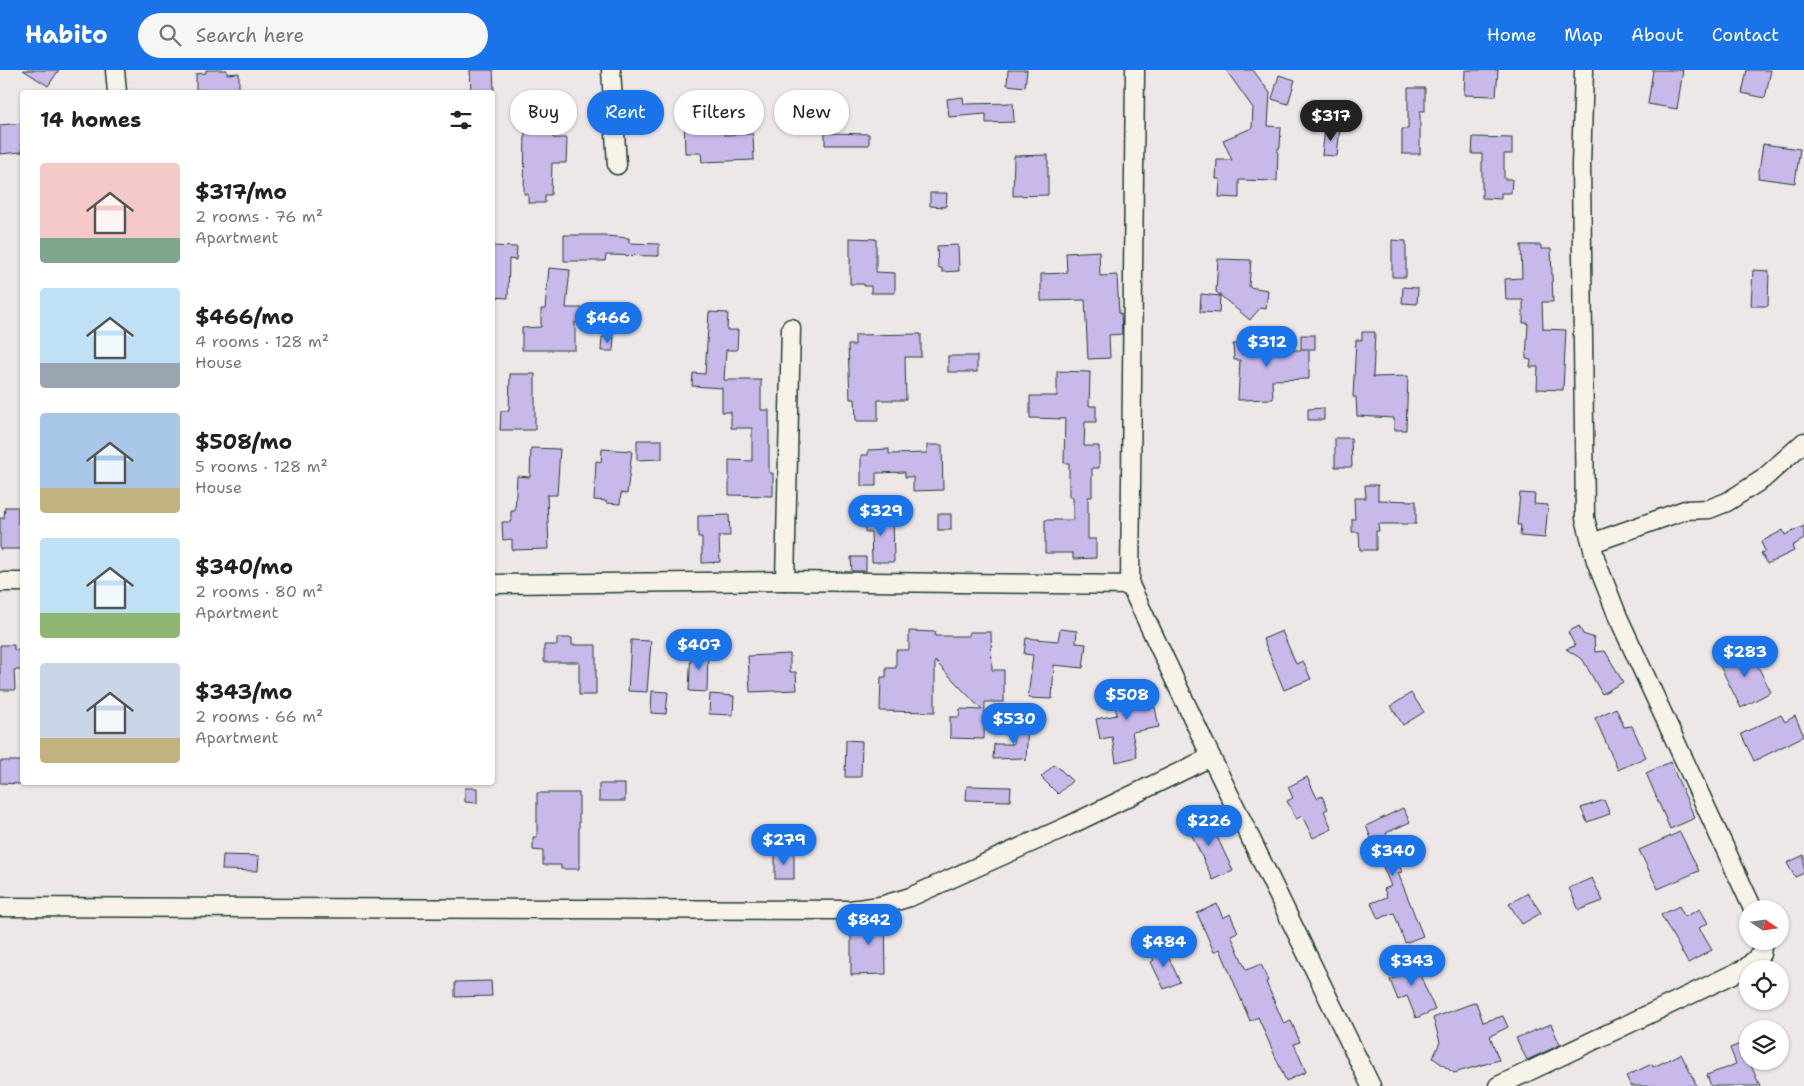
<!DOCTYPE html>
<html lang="en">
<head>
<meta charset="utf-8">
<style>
	:root { --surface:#fff; --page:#f6f6f6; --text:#222; --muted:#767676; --accent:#1a73e8 }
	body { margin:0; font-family:"Shantell Sans",sans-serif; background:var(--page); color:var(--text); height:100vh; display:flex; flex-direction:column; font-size:19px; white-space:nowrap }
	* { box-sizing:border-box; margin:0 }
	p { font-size:16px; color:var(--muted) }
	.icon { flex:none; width:28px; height:28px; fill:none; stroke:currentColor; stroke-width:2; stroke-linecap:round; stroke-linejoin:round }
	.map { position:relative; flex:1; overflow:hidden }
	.panel { position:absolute; left:20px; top:20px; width:475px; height:695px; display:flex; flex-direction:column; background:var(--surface); border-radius:5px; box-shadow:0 1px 4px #0004 }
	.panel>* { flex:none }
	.banner { position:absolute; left:510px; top:20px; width:475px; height:45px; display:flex; gap:10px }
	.needle { width:32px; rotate:103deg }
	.controls { position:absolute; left:1739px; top:830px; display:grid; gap:10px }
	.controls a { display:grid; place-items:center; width:50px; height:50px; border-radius:50%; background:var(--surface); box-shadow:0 1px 4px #0004; font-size:25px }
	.price { position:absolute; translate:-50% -42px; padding:0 11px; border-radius:18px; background:var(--accent); color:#fff; font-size:16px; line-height:32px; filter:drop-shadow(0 1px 2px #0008) }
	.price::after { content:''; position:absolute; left:50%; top:30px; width:15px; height:11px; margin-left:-8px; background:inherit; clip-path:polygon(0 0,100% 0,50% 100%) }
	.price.on { background:#222; color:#fff }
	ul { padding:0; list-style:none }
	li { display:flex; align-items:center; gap:15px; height:125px; padding:0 20px }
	li span { display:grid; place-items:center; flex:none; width:140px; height:100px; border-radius:5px; color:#555 }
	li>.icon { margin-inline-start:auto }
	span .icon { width:60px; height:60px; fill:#fffc; stroke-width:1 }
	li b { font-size:21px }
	h2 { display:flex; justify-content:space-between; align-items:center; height:60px; padding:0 20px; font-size:21px }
	.pill { padding:0 18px; border-radius:22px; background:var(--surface); box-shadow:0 1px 4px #0004; font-size:18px; line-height:45px }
	.pill.on { background:var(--accent); color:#fff }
	header { display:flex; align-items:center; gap:30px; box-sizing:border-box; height:70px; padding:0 25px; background:var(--accent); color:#fff }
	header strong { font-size:24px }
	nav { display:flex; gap:28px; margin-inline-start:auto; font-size:18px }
	.search { width:350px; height:45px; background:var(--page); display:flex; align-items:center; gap:12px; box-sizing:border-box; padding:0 18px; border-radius:28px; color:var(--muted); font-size:19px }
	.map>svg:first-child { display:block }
	.building { fill:#c8b9ea; stroke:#1f3d34 }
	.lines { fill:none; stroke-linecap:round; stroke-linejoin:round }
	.minor-casing { stroke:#1f3d34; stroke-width:21 }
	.minor { stroke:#f7f3e8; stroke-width:18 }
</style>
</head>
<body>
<header>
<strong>Habito</strong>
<div class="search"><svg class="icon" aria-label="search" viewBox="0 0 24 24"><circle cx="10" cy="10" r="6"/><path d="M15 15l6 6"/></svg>Search here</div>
<nav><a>Home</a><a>Map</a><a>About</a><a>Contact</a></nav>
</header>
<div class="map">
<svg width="1804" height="1016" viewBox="0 0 1804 1016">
	<rect width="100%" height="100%" fill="#eee7e8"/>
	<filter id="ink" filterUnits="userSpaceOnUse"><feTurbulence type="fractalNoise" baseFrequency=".02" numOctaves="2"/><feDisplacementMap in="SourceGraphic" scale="10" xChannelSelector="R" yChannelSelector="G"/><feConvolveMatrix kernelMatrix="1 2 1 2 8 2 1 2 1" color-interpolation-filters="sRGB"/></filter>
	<g filter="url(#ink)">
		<g class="building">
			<polygon points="23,0 59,0 48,16"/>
			<polygon points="206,0 227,0 227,4 239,3 239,19 196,20 196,4 206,3"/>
			<polygon points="470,0 493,0 494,20 471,22"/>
			<polygon points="1008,0 1027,0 1025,17 1007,15"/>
			<polygon points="1226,0 1253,0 1270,23 1268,56 1281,57 1280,78 1278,78 1277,111 1239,110 1239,128 1219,127 1220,109 1216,109 1217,90 1232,90 1223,70 1252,58 1253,38"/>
			<polygon points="1465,0 1498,0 1496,26 1464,25"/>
			<polygon points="1653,0 1683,0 1677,39 1648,34"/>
			<polygon points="1747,0 1771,0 1765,28 1742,23"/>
			<polygon points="1279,5 1295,10 1288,34 1272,29"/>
			<polygon points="1408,18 1425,18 1425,41 1420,41 1420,84 1402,84 1402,59 1408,59"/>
			<polygon points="963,27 964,34 1013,33 1014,52 986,53 986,44 949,47 947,29"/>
			<polygon points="716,45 716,54 723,53 724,65 753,64 754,90 702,92 701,83 685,83 684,47"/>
			<polygon points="22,53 22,82 0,84 0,55"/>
			<polygon points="1325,58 1340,58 1337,86 1322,85"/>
			<polygon points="525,60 553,61 553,68 567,68 566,93 552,93 551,125 545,125 545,133 528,133 528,124 524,124"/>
			<polygon points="825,63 869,64 869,75 825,75"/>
			<polygon points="1473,67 1512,68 1512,84 1504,84 1504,109 1512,109 1511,123 1501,123 1501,129 1482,128 1482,84 1472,84"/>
			<polygon points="1763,74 1800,79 1795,113 1758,108"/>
			<polygon points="1048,85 1048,125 1013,126 1014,86"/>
			<polygon points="930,123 947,123 946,137 930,136"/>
			<polygon points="564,165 606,165 606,166 629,168 629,173 659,174 659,186 606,185 605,191 564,191"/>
			<polygon points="850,168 876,169 876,202 895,203 895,223 871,223 871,216 864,216 864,214 850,214"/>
			<polygon points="1392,170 1406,171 1406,207 1392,207"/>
			<polygon points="958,175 959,201 942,202 942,198 938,198 937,176"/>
			<polygon points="1521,175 1541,175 1541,179 1551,179 1553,232 1542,232 1543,259 1566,260 1563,320 1537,319 1538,297 1530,297 1531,290 1526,289 1528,253 1523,253 1523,230 1506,230 1505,209 1522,208"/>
			<polygon points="492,176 517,177 516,190 509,189 508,228 492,227"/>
			<polygon points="1099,181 1100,206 1117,205 1119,244 1121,243 1122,264 1109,265 1110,288 1088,289 1085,230 1041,231 1041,204 1067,203 1066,183"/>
			<polygon points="1218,189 1251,190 1249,217 1268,220 1266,239 1260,238 1250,250 1216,222"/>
			<polygon points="549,198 570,200 566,238 594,238 594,252 575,252 575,280 522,280 522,258 541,257 541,239 545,239"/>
			<polygon points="1753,200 1769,201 1768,236 1751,236"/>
			<polygon points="1403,217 1418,218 1417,234 1402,233"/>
			<polygon points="1201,224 1220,226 1219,243 1200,242"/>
			<polygon points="709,242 728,243 727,260 738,260 737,280 726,280 724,310 761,310 761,340 769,340 769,403 773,403 773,426 729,425 729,390 752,391 752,358 731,358 731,342 722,342 722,318 692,316 693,303 705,304"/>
			<polygon points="1362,262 1375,262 1373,307 1408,306 1406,360 1394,360 1394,348 1357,346 1356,327 1353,327 1356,270 1362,270"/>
			<polygon points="921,264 921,287 905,287 906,330 878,330 878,351 856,351 855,329 850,329 848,275 855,275 855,265"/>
			<rect x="1301" y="265" width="14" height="14"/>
			<polygon points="602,267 614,267 613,281 601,281"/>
			<polygon points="1251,267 1267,267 1267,280 1309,280 1309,309 1272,310 1273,329 1238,330 1240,290 1234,290 1233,274 1251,274"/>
			<rect x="948" y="286" width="29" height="16"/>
			<polygon points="1057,301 1090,302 1089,336 1096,336 1096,352 1085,352 1084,376 1099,376 1099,398 1092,398 1092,427 1088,427 1088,469 1096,469 1096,488 1073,489 1073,483 1045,483 1045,450 1073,450 1073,427 1069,427 1069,393 1064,393 1065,349 1030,348 1030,326 1057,326"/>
			<polygon points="510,304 535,304 535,360 500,360 501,341 509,341"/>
			<polygon points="1324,338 1324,350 1308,350 1308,339"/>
			<polygon points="1335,368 1351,368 1352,397 1335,397"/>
			<polygon points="637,370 662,370 662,389 637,390"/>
			<polygon points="927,375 942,375 943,420 913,421 913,407 905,407 905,402 876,403 876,416 861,416 861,385 868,385 868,380 889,379 889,384 927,383"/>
			<polygon points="531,378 560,379 557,425 547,425 549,479 512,480 512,469 503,470 502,452 511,452 511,441 515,441 517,406 530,407"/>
			<polygon points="602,379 632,381 627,424 621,423 620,434 606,433 606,431 594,430 596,391 601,392"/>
			<polygon points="1365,415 1378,415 1378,430 1416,431 1416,454 1378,454 1379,461 1376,461 1376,480 1360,480 1359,462 1352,462 1352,449 1355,449 1354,428 1366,428"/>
			<polygon points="1520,423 1535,424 1534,434 1548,435 1545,468 1520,466 1521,455 1517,455"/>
			<polygon points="5,437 18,437 18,454 22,454 22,479 0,479 0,448 4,448"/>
			<polygon points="893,444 894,492 872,492 871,462 865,462 865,445"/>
			<rect x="938" y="444" width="13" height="16"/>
			<polygon points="729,445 730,466 719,466 720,492 702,493 702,467 698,467 698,446"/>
			<polygon points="1804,456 1804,469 1792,476 1794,481 1767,494 1761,483 1765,481 1761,472 1783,460 1785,465"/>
			<polygon points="851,487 866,487 866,501 852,501"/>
			<polygon points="1579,556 1583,564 1594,568 1595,582 1605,581 1623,612 1602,624 1583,590 1566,579 1575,576 1568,562"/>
			<polygon points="1060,559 1077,561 1076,573 1086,574 1083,598 1054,595 1052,629 1028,628 1033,585 1024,584 1026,568 1058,571"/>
			<polygon points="909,561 936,562 935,566 969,566 969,562 991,562 992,600 1004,600 1004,632 985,632 984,669 950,668 950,647 959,647 960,639 982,640 935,591 935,642 880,641 881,607 886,607 886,598 896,598 896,580 909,580"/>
			<polygon points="1282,561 1296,594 1303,591 1311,609 1284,620 1263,569"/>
			<polygon points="557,568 572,568 572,575 596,575 596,625 579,625 579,592 544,592 544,575 557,575"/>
			<polygon points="631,570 651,571 647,622 628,621"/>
			<polygon points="0,575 14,575 14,580 22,580 22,600 14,600 15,620 0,620"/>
			<polygon points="691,579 708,580 707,622 689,621"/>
			<polygon points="1749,579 1771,622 1741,638 1719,594"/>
			<polygon points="790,584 790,602 796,602 797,620 750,622 748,586"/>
			<polygon points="1134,610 1137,623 1142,622 1146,639 1155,637 1159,657 1132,662 1137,687 1116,692 1112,667 1100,669 1096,649 1117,645 1113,628 1119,627 1116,614"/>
			<polygon points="652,621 668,622 666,644 651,643"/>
			<polygon points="1411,623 1424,642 1403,655 1391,636"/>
			<polygon points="710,624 734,626 733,645 709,644"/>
			<polygon points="1616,638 1624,657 1632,656 1646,687 1618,700 1595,648"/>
			<polygon points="1781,645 1785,652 1795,646 1804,666 1754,691 1741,664"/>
			<polygon points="1014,654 1028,654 1026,691 1023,688 993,689 994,674 1013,674"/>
			<polygon points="846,670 862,671 861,707 845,707"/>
			<polygon points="0,691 22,691 21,714 0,713"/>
			<polygon points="1670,692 1695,748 1670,759 1646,703"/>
			<polygon points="1055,694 1072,711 1058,724 1041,707"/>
			<polygon points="1307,707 1317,728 1322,726 1328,739 1324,741 1332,759 1313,768 1302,746 1296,749 1287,731 1293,728 1288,717"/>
			<rect x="599" y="714" width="26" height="17"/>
			<polygon points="967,716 1011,717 1010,731 966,730"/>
			<polygon points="465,718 477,718 477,733 465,732"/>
			<polygon points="537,723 579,723 579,799 561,799 561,795 543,795 543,781 533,780 533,767 537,767"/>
			<polygon points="1604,730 1610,744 1587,752 1581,738"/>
			<polygon points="1403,738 1410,752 1386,763 1402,802 1398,803 1423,866 1405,873 1394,843 1378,849 1371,833 1387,827 1384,819 1391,816 1366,756"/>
			<polygon points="1206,743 1233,801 1213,810 1186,753"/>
			<polygon points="1680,762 1699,801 1658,819 1639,780"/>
			<rect x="775" y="782" width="19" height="27"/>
			<polygon points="223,785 259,786 258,801 222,800"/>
			<polygon points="1804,785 1804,803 1795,807 1787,793"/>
			<polygon points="1592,808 1603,831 1579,840 1569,818"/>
			<polygon points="1528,823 1541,843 1522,854 1509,834"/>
			<polygon points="1217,834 1223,848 1230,844 1238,862 1231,865 1246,900 1261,894 1268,911 1266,912 1284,954 1291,951 1300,972 1294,974 1306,1002 1286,1011 1258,947 1250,951 1220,879 1214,882 1197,843"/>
			<polygon points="1679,836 1685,847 1700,839 1708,853 1699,858 1712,880 1688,893 1661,845"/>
			<polygon points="885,845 886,904 851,905 851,851"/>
			<polygon points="1159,875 1165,885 1167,884 1180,912 1164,919 1151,892 1154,890 1148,881"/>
			<polygon points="1412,886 1435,940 1416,948 1407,926 1398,930 1390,910 1399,906 1394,894"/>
			<polygon points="491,911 492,926 455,927 455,912"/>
			<polygon points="1476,932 1483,952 1503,946 1508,957 1490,966 1499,990 1454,1003 1433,988 1440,972 1433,948"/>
			<polygon points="1551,954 1560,975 1527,990 1516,968"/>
			<polygon points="1748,971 1748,991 1749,991 1760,1016 1711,1016 1707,1005 1736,994 1730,978"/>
			<polygon points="1681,984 1697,1016 1631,1016 1626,1006 1652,994 1653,997"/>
		</g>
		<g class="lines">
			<g class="minor-casing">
				<g id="minor">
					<polyline points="115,0 117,22"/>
					<polyline points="611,0 617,95"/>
					<polyline points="1135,0 1130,515 1211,687 1371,1016"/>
					<polyline points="1584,0 1581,95 1585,448 1596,491 1618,547 1753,839"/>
					<polyline points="1592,473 1685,440 1709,439 1727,432 1763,409 1804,372"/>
					<polyline points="785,511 791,258"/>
					<polyline points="0,512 22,512"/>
					<polyline points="492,514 785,511 1130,515"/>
					<polyline points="0,837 850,840 880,836 910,827 1068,756 1211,687"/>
					<polyline points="1498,1016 1746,898 1761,884 1763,871"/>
				</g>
			</g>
			<use href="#minor" class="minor"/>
		</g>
	</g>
</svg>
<div class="controls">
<a><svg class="needle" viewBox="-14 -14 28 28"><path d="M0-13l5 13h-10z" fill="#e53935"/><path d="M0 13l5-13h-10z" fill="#767676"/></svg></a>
<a><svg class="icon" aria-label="locate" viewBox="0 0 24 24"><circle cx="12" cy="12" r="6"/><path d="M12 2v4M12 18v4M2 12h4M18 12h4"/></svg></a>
<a><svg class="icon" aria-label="layers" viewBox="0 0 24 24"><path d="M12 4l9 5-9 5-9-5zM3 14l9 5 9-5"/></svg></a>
</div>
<b class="price on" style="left:1331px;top:72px">$317</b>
<b class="price" style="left:608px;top:274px">$466</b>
<b class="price" style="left:1267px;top:298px">$312</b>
<b class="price" style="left:881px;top:467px">$329</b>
<b class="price" style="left:699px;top:601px">$407</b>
<b class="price" style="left:1745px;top:608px">$283</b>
<b class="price" style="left:1127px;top:651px">$508</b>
<b class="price" style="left:1014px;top:675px">$530</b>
<b class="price" style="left:1209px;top:777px">$226</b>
<b class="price" style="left:784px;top:796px">$279</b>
<b class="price" style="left:1393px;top:807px">$340</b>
<b class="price" style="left:869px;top:876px">$842</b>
<b class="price" style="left:1164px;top:898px">$484</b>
<b class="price" style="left:1412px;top:917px">$343</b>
<div class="banner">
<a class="pill">Buy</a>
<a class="pill on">Rent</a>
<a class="pill">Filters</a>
<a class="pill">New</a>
</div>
<section class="panel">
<h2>14 homes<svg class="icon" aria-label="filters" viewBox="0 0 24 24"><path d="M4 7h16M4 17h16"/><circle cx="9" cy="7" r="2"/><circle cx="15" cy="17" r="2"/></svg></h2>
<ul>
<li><span style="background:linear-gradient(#f6c9c9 75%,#7fa58c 0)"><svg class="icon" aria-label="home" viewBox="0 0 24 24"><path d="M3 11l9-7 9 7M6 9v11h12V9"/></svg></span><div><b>$317/mo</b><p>2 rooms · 76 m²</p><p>Apartment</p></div></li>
<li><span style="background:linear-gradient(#bfe0f5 75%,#9aa5b1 0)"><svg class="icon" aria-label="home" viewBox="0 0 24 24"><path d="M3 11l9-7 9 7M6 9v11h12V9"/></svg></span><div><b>$466/mo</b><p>4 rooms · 128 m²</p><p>House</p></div></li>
<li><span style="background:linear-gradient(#a9c7e8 75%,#c2b280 0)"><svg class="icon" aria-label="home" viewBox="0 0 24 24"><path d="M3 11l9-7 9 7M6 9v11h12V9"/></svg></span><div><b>$508/mo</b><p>5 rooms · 128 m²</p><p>House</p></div></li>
<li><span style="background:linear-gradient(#bfe0f5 75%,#8fb573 0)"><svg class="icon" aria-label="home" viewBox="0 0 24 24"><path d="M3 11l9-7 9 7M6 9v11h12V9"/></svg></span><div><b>$340/mo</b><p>2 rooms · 80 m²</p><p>Apartment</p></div></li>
<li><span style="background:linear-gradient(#c9d6e8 75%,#c2b280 0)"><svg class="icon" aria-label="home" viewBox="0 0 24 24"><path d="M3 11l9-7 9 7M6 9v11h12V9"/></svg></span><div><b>$343/mo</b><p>2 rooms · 66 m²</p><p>Apartment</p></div></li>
</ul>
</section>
</div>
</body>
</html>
